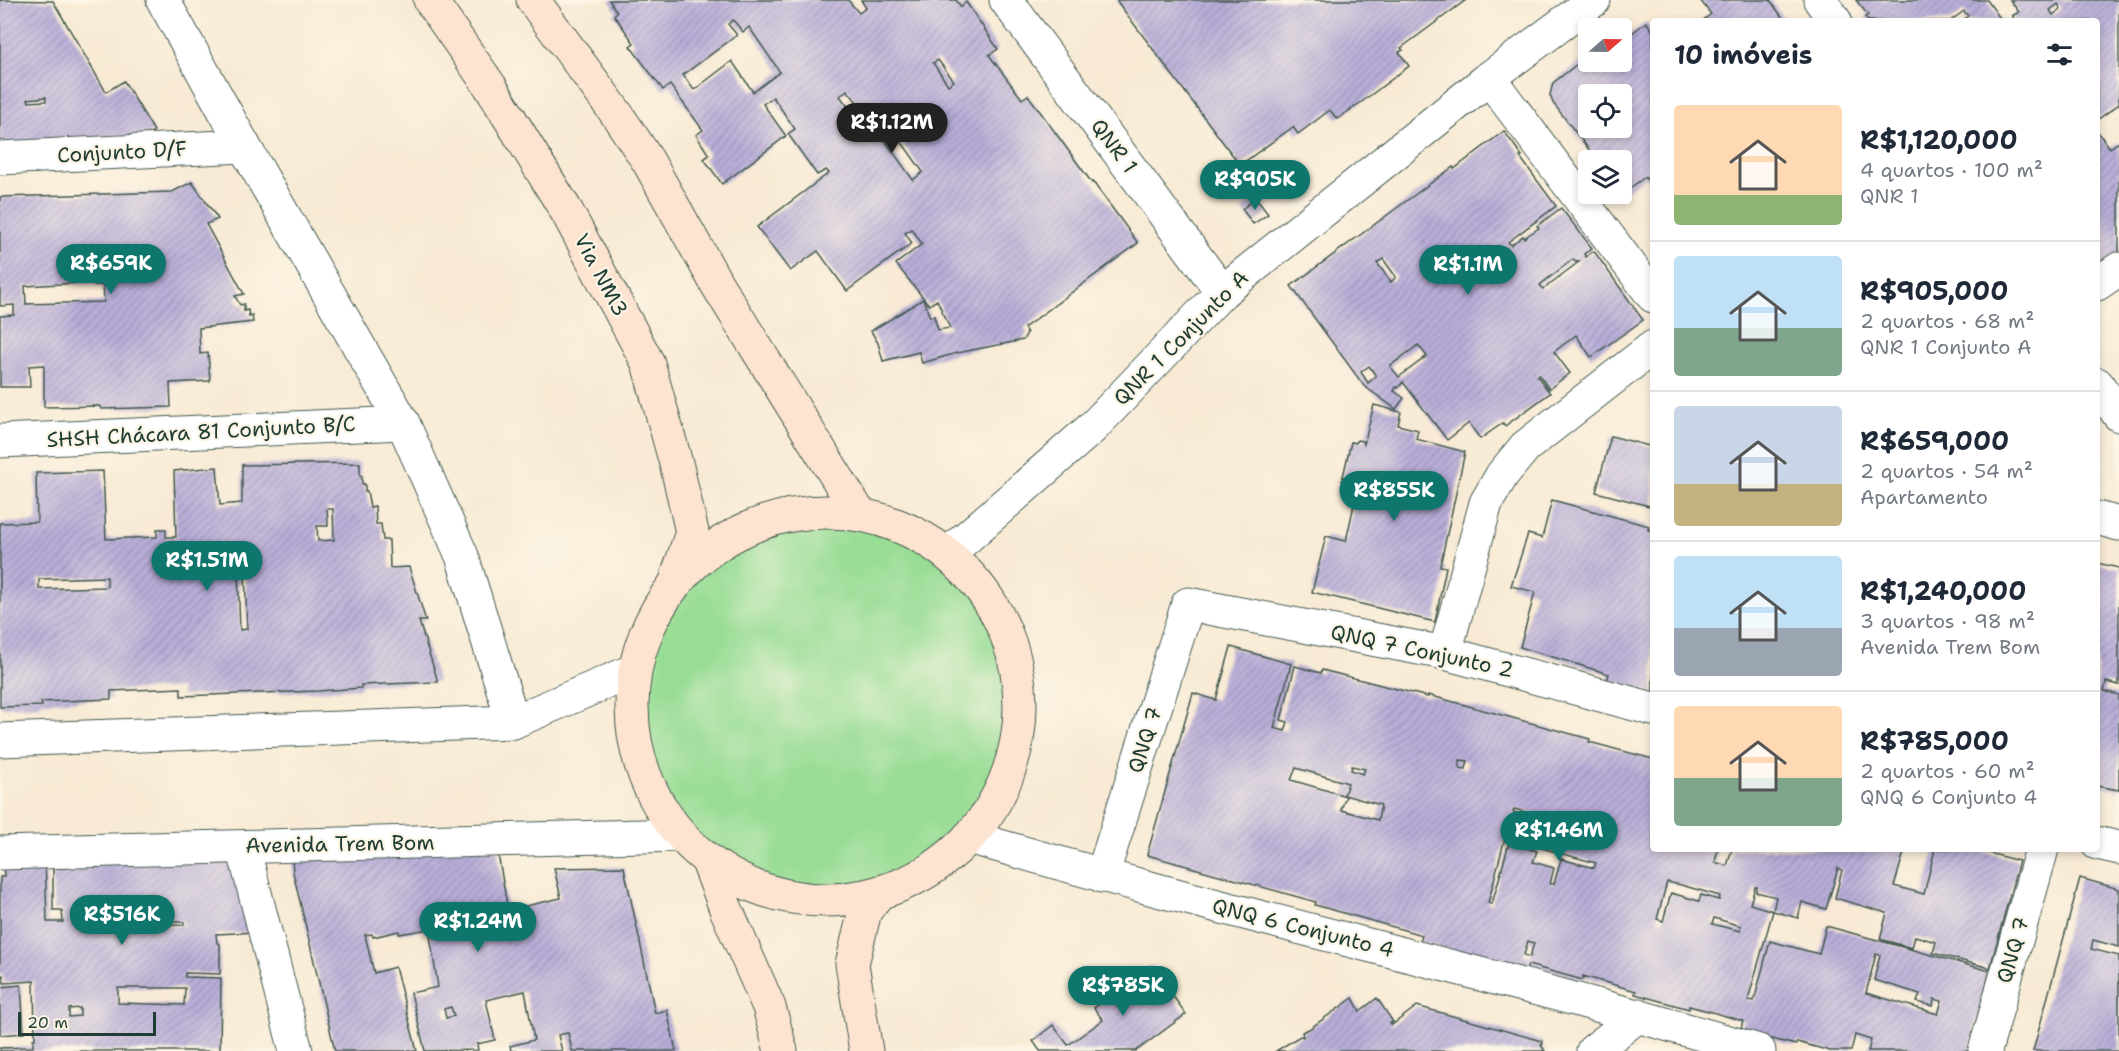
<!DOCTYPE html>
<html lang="pt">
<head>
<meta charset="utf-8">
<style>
	:root { --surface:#fff; --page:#f2f2f3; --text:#1f2937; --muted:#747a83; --line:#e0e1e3; --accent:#0f766e }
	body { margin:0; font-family:"Shantell Sans",sans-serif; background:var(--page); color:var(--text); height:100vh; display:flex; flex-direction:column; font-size:22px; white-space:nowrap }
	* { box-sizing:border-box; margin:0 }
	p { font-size:20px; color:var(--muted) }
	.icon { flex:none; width:33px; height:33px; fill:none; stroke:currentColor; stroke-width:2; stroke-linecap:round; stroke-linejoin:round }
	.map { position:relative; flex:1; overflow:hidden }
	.drawer { position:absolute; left:1650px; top:18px; width:450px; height:834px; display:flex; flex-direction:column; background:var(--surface); border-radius:6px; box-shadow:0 3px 9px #0003 }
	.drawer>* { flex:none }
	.needle { width:39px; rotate:70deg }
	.fabs { position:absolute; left:1578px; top:18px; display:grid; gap:12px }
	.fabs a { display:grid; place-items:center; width:54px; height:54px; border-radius:6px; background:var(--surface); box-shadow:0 3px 9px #0003; font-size:30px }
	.scale { position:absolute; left:18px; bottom:15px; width:138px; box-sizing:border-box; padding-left:6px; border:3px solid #1f3d34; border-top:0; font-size:16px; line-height:21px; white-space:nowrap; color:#1f3d34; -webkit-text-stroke:4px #fcf5e5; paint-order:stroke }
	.price { position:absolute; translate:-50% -51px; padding:0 14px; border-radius:21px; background:var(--accent); color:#fff; font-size:20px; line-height:39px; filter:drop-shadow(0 2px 3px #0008) }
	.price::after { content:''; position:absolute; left:50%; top:36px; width:18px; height:14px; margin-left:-9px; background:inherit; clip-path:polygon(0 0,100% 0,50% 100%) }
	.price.current { background:#222; color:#fff }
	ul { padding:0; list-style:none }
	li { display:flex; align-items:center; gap:18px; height:150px; padding:0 24px }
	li+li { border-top:2px solid var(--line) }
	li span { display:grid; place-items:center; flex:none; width:168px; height:120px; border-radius:6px; color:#555 }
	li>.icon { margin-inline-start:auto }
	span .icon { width:72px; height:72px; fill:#fffc; stroke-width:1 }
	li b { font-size:26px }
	h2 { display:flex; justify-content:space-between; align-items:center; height:72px; padding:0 24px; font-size:26px }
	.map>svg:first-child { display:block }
	.grass { fill:#98dd95; stroke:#5c8d64; stroke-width:1.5 }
	.building { fill:url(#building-hatch); fill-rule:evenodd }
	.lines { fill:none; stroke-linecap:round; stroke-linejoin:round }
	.minor-casing { stroke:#40574c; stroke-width:35 }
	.tertiary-casing { stroke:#40574c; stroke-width:35 }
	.secondary-casing { stroke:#40574c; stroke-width:35 }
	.minor { stroke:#fff; stroke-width:33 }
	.tertiary { stroke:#fff; stroke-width:33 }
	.secondary { stroke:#fde4d1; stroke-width:33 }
	.labels { text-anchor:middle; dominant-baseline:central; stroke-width:4.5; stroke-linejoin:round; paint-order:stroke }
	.street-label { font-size:21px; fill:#1f3d34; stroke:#fcf5e5 }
</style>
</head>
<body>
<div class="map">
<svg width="2119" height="1051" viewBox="0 0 2119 1051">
	<defs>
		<pattern id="building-hatch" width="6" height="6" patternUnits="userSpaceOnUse" patternTransform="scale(1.5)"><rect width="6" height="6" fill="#b9aed9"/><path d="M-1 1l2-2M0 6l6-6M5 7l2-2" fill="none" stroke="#968fb1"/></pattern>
	</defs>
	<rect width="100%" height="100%" fill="#fcf5e5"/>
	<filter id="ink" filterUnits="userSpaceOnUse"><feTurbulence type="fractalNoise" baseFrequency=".0167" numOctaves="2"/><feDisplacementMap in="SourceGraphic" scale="12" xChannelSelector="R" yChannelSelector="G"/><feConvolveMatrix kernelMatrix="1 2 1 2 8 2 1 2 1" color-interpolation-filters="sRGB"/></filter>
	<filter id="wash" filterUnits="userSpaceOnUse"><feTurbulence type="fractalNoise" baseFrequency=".008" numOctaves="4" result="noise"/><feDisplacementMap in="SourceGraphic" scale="24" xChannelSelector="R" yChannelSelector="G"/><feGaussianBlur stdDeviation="1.35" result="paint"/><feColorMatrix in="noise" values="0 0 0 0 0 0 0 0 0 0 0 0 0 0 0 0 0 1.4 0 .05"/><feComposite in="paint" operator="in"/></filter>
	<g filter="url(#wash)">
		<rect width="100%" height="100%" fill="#f8ead4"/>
		<circle class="grass" cx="827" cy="704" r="193"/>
		<g id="blocks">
			<g class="building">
				<path d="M0 0 53 1 106 92 124 81 154 131 132 143 0 158ZM46 97V101L29 102 28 99Z"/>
				<path d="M609 0H848L859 13 866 8 861 0H956L961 7 966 2 998 49 989 55 1022 99 1028 95 1092 183 1093 182 1138 243 1024 328 1027 333 1023 340 957 353 922 363 919 352 883 361 878 343 871 331 923 299 930 317 934 316 938 330 950 328 937 300 929 305 896 264 922 244 912 229 905 233 912 243 847 291 818 251 790 271 757 227 829 173 826 170 817 175 788 134 795 129 773 97 763 104 786 136 722 184 704 159 709 155 696 135 703 130 670 85 663 90 630 46 634 43 614 15 617 12ZM733 20 743 32 749 27 780 72 753 92 732 61 694 90 683 75 737 35 728 24ZM938 60 954 81 948 85 933 63ZM847 90 857 102 849 108 840 96ZM891 127 923 172 913 180 881 135Z"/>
				<polygon points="1116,0 1466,0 1401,48 1403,50 1399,52 1409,66 1363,101 1337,119 1330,110 1298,134 1293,127 1240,165"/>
				<polygon points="1700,0 1770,0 1785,21 1702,21 1711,14"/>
				<polygon points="1856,0 1987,0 2002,21 1962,21 1968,16 1964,11 1950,21 1868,21 1865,17 1868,15"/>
				<path d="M2010 0H2119V104L2097 120V21H2016L2012 16 2019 12ZM2058 4 2061 9 2053 15 2050 10Z"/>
				<path d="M1646 22 1653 31V188L1645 177 1622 194V160H1597L1553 103 1550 95 1553 83 1581 61 1586 67 1593 62H1622V41ZM1588 94H1622V128H1588Z"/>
				<path d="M1504 131 1522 156 1520 157 1556 206 1508 242 1511 245 1523 236 1524 238 1539 228 1537 226 1561 208 1592 248 1584 254 1586 257 1594 251 1643 320 1591 357 1576 335 1554 352 1570 373 1549 389 1539 375 1537 376 1550 393 1505 426 1503 423 1480 439 1469 423 1447 440 1403 382 1398 388 1396 387 1394 391 1404 398 1396 409 1364 386 1291 286 1409 199 1453 167 1454 169ZM1383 259 1396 277 1391 282 1377 263ZM1573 259 1575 262 1580 261 1543 289 1540 285ZM1418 345 1427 356 1399 377 1390 366ZM1369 366 1376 376 1368 383 1361 372Z"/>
				<polygon points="2097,131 2110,148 2119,142 2119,253 2097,269"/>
				<path d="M192 182 218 219 206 224 244 294 235 296 240 305 244 304V311L248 310 249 316 252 315 253 322 199 328 200 354 208 353 210 381 170 383 171 407 101 409 100 406 44 407V365L29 366 30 387H0V316L14 315V305L0 306V197L172 192ZM95 282V285H103L104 302 26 304 25 286Z"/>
				<polygon points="1256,198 1268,214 1253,224 1242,209"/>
				<polygon points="1374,405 1401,412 1398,425 1418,430 1416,439 1465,452 1440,566 1446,567 1435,622 1312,592 1326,536 1346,541 1357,491 1354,490 1355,484 1342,481 1351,442 1356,443 1357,440 1363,441 1364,444"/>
				<polygon points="1611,436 1653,447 1653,507 1596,492"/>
				<path d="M360 463V476H362V484H365V491H367L370 507 375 506 376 524H381L383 540H389L390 568 409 567 426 621H419L438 682 361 685V688L318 691 181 696V688L111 691V699L41 702 42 706 0 707V523L37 522 36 473 103 471 106 539 157 537V529H166V537H176L174 471 217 467 220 505 242 503V465ZM327 509H333L334 540 318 541 317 526H328ZM245 572 247 629 240 630 238 573ZM107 577V587L39 589V579Z"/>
				<polygon points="1552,500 1649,526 1648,530 1653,531 1653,692 1607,681 1609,674 1520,647 1535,592 1511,586 1528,534 1542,538"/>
				<polygon points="2097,563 2119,568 2119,685 2106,682 2104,691 2119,695 2119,790 2097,786"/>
				<path d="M1231 647 1291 664 1274 728 1285 731 1288 722 1281 720 1295 666 1321 673 1322 670 1428 697V695L1590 739 1589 742 1653 759V849H1718L1715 862 1727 866 1732 849H1905L1894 886 1924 894 1935 849H1974L2019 861 1990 968 1933 953 1936 942 1915 936 1912 948 1880 939 1887 913 1835 898 1842 870 1838 868 1826 909 1802 902 1798 918 1773 911 1776 897 1756 892 1757 887H1755L1750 904 1773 911 1748 1000 1754 1001 1770 941 1819 954 1826 926 1990 971 1975 1025 1971 1051H1868L1871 1040 1855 1035 1851 1051H1830L1797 1042 1796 1045 1740 1031 1743 1021 1712 1012 1689 1006V1009L1635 994 1636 991 1583 976V980L1528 965 1526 971 1420 942 1422 935 1315 905 1316 902 1147 855 1193 693 1216 700ZM1460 760 1468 761 1466 769 1459 768ZM1352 766 1365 769 1363 774 1351 770ZM1296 768 1348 783 1344 795 1381 805 1378 820 1341 810 1346 796 1291 780ZM1514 809 1567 823 1566 827 1513 812ZM1505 838 1596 863 1594 868 1561 859 1554 884H1550L1554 868 1533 862 1537 851 1509 843 1492 904 1488 903ZM1667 882 1681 885 1720 896 1719 900 1701 895 1699 901 1671 893 1663 921 1657 919ZM1714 918 1741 926 1740 931 1712 924ZM1528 941 1534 943 1530 957 1524 955ZM1876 954 1880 955 1874 980 1920 994 1917 1002 1933 1006 1934 999 1942 1001 1938 1014 1866 993Z"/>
				<path d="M496 843 508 910 561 898 554 868 624 867 655 1013 667 1010 676 1051H572L568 1033 558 1035 562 1051H511L510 1046 534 1040 525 991 486 1000 495 1040 477 1044 478 1050 425 1051 411 993 438 987 429 929 399 934V931L373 937 372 934 365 935 374 973 395 967 417 1051H335L293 872 292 859ZM451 1007 454 1016 446 1018 444 1009Z"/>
				<path d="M235 850 257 932 216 934 217 943 220 944V974L185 973V977L221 978 220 1051H0V1048L33 1047V1039H35L34 981 4 983 3 975H0V877H4L3 856ZM45 856H53V910H62L63 922H47ZM126 922H184V925L126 926ZM118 988H185L184 1005 118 1003ZM80 1008V1016L69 1017V1009Z"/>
				<polygon points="2080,878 2119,889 2119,947 2093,940 2091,949 2119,956 2119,1051 2033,1051"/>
				<polygon points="1151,966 1186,1014 1136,1051 1040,1051 1033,1041 1053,1025 1068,1045 1103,1020 1094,1008 1098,1005 1090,990 1119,974 1126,985"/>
				<polygon points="21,985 24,1033 0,1035 0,987"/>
				<polygon points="1353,998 1360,1011 1377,998 1393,1022 1390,1023 1392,1025 1417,1006 1542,1041 1543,1044 1541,1045 1545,1051 1276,1051 1300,1036 1303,1037 1302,1032 1309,1029"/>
			</g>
		</g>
	</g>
	<g filter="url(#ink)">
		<use href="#blocks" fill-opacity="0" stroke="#40574c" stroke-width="1.5"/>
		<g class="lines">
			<g class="minor-casing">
				<g id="minor">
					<polyline points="163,0 244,146 403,423 462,556 513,722"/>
					<polyline points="1006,0 1222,292"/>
					<polyline points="1820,0 1835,21"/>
					<polyline points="1489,78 1653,296"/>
					<polyline points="0,158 244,146"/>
					<polyline points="2097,284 2119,269"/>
					<polyline points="2097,384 2119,415"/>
					<polyline points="0,441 403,423"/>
					<polyline points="2097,518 2119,524"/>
					<polyline points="1445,653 1486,503 1502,475 1525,447 1653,347"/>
					<path d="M969 837C1231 915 1497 973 1759 1051"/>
					<polyline points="2097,843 2119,848"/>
					<polyline points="243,847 296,1051"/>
					<polyline points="1102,876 1188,604 1445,653 1653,709"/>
					<polyline points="1593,1051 1639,1015"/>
					<polyline points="1985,1051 2042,849"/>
				</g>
			</g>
			<g class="tertiary-casing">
				<g id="tertiary">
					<polyline points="948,554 1093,427 1222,292 1489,78 1594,0"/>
					<polyline points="0,740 513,722 635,670"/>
					<polyline points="0,853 680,835"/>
				</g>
			</g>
			<g class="secondary-casing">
				<g id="secondary">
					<polyline points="430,0 490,86 567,212 648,363 677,467 692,532 677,577"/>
					<polyline points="533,0 616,113 648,161 718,286 859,513"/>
					<circle cx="826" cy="706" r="194"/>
					<polyline points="707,859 726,909 769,1007 781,1051"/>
					<polyline points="866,1051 852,964 865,911 880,892"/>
				</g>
			</g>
			<use href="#minor" class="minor"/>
			<use href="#tertiary" class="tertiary"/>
			<use href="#secondary" class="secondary"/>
		</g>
	</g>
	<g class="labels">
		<g class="street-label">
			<text transform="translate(1114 146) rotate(53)">QNR 1</text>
			<text transform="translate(122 152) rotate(-3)">Conjunto D/F</text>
			<text transform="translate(601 275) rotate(62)">Via NM3</text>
			<text transform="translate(1181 338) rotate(-45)">QNR 1 Conjunto A</text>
			<text transform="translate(201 432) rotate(-3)">SHSH Chácara 81 Conjunto B/C</text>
			<text transform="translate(1422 651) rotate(12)">QNQ 7 Conjunto 2</text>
			<text transform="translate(1145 740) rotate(-72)">QNQ 7</text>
			<text transform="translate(340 844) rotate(-1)">Avenida Trem Bom</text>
			<text transform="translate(1303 928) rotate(14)">QNQ 6 Conjunto 4</text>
			<text transform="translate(2013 950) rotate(-74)">QNQ 7</text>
		</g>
	</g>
</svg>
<div class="fabs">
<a><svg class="needle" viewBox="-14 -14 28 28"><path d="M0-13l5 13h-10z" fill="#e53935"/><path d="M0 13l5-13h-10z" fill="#747a83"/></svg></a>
<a><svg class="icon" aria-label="locate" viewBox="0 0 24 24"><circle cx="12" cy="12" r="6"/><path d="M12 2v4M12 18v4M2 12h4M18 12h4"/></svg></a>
<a><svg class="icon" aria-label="layers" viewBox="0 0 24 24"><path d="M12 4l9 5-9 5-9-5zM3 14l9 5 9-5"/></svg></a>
</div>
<div class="scale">20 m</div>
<b class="price current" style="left:892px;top:154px">R$1.12M</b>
<b class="price" style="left:1255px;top:211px">R$905K</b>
<b class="price" style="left:111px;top:295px">R$659K</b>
<b class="price" style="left:1468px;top:296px">R$1.1M</b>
<b class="price" style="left:1394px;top:522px">R$855K</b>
<b class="price" style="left:207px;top:592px">R$1.51M</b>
<b class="price" style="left:1559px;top:862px">R$1.46M</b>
<b class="price" style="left:122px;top:946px">R$516K</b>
<b class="price" style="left:478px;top:953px">R$1.24M</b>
<b class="price" style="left:1123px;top:1017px">R$785K</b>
<section class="drawer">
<h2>10 imóveis<svg class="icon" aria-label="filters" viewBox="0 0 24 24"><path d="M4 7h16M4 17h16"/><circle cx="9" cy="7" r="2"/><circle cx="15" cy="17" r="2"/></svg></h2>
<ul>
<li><span style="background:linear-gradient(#ffd9b3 75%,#8fb573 0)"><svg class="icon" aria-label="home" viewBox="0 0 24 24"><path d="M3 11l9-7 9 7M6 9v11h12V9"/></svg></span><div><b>R$1,120,000</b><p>4 quartos · 100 m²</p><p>QNR 1</p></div></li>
<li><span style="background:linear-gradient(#bfe0f5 60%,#7fa58c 0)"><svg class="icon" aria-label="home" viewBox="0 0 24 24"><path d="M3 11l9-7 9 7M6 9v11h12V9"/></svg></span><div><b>R$905,000</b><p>2 quartos · 68 m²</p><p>QNR 1 Conjunto A</p></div></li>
<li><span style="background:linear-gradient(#c9d6e8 65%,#c2b280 0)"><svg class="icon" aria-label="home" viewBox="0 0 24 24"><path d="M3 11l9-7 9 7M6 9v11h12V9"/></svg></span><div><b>R$659,000</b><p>2 quartos · 54 m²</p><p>Apartamento</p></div></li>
<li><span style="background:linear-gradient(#bfe0f5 60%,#9aa5b1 0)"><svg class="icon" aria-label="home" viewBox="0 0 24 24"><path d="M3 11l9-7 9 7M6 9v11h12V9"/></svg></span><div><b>R$1,240,000</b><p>3 quartos · 98 m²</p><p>Avenida Trem Bom</p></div></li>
<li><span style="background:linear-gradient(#ffd9b3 60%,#7fa58c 0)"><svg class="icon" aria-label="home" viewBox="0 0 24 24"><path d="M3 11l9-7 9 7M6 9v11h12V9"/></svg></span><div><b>R$785,000</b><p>2 quartos · 60 m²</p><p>QNQ 6 Conjunto 4</p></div></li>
</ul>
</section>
</div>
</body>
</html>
